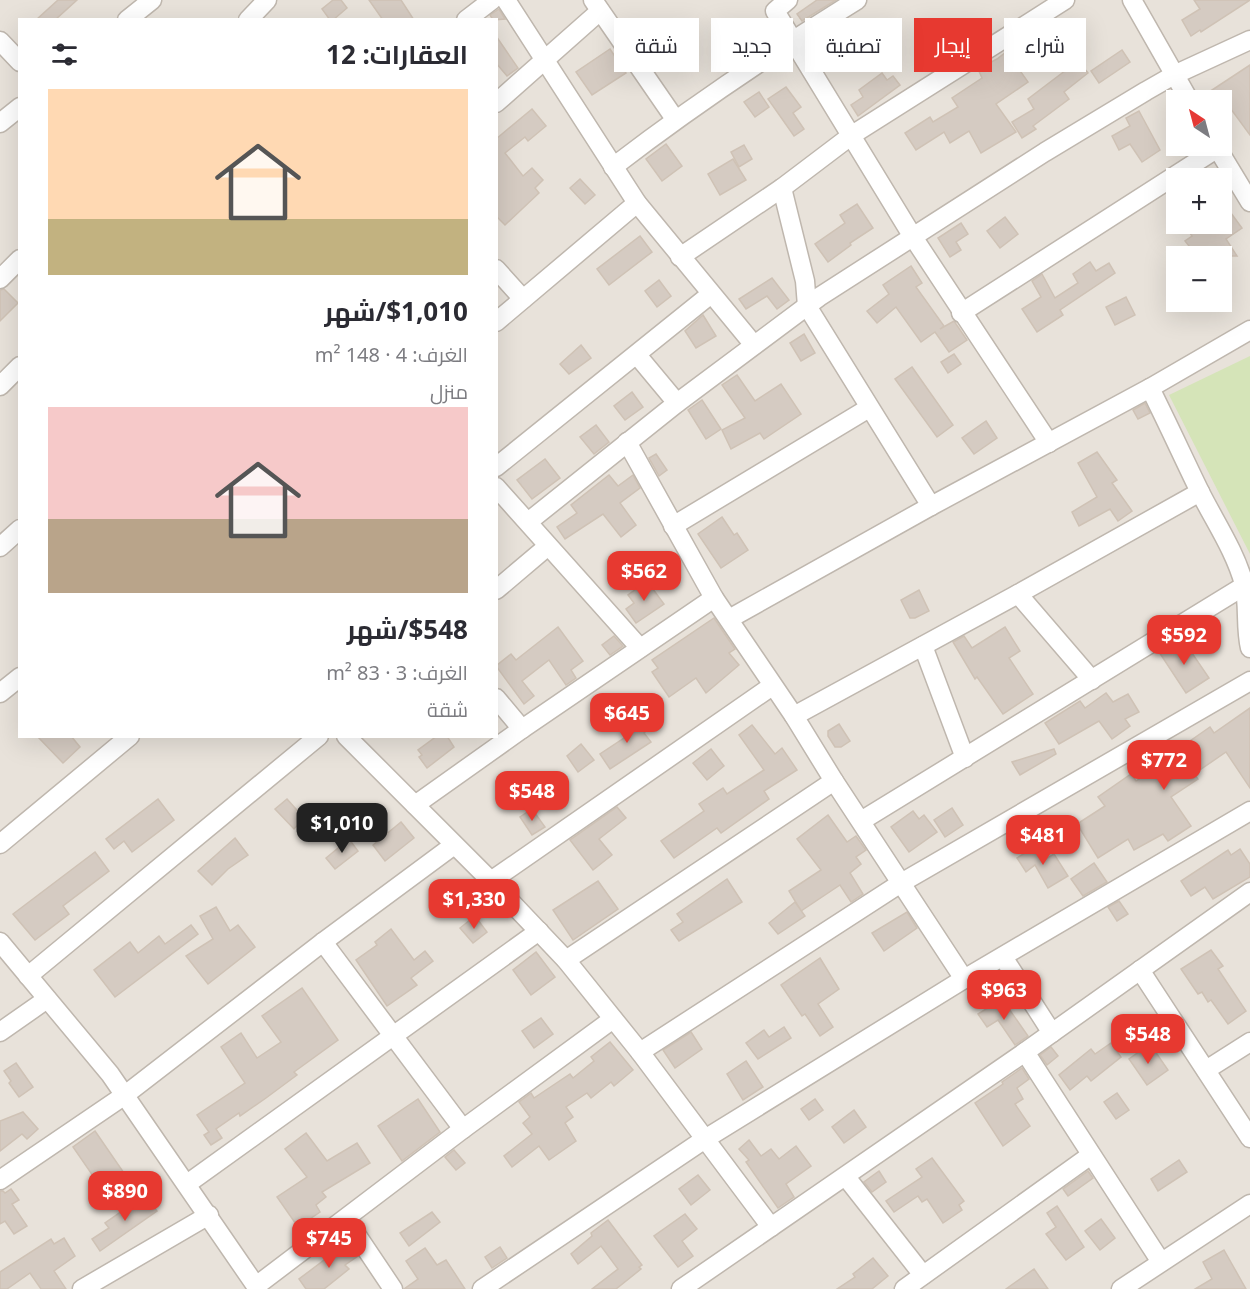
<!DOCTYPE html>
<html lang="ar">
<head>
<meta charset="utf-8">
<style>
	:root { --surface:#fff; --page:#f7f7f7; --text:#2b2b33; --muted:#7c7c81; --accent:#e73930 }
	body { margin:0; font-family:"Noto Sans",Cairo,sans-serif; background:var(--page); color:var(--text); direction:rtl; height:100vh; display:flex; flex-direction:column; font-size:22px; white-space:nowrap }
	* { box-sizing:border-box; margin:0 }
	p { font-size:20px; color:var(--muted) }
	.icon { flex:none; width:33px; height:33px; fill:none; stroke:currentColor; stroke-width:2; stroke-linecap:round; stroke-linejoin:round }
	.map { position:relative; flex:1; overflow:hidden; direction:ltr }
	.panel { position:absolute; left:18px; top:18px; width:480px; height:720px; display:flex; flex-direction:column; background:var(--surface); border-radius:0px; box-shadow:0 6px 24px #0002; direction:rtl }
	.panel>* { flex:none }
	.hud { position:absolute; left:516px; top:18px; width:570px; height:54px; direction:rtl; display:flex; gap:12px }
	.needle { width:39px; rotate:324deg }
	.tools { position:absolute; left:1166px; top:90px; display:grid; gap:12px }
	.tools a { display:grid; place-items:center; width:66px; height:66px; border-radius:0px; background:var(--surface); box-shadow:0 6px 24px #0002; font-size:30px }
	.price { position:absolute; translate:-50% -51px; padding:0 14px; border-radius:12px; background:var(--accent); color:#fff; font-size:20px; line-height:39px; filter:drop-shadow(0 2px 3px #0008) }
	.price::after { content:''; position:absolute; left:50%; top:36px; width:18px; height:14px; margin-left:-9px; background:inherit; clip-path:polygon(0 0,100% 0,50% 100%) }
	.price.selected { background:#222; color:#fff }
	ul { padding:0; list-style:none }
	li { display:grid; align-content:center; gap:12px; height:318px; padding:0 30px }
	li span { display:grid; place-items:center; height:186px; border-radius:0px; color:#555 }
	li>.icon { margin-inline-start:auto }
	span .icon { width:108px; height:108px; fill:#fffc; stroke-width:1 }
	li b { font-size:26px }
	h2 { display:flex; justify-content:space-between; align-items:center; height:72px; padding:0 30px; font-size:26px }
	.tag { padding:0 21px; border-radius:0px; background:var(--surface); box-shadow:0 6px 24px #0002; font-size:21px; line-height:54px }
	.tag.selected { background:var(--accent); color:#fff }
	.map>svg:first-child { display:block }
	.residential { fill:#e8e2da; fill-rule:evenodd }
	.green { fill:#d5e4b8 }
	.building { fill:#d5cbc2; stroke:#cfc2b5; stroke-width:1.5 }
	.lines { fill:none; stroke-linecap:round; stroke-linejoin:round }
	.minor-casing { stroke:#bfb7ae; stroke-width:21 }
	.minor { stroke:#fff; stroke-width:18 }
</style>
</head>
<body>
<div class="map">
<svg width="1250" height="1289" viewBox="0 0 1250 1289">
	<rect width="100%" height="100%" fill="#f4f1eb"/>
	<path class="residential" d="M0 0H1250V1289H0ZM20 20H496V736H20ZM1176 100H1221V146H1176ZM1176 178H1221V224H1176ZM1176 256H1221V302H1176Z"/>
	<polygon class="green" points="1250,356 1250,554 1169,395"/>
	<g class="building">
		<polygon points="58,0 77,0 55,20 36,20"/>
		<polygon points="333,0 341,0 347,8 333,20 330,20 322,9"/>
		<polygon points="369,0 401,0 414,20 383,20"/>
		<polygon points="817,0 836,0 802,21 797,14"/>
		<polygon points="1194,0 1250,0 1201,32 1200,30 1191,36 1182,20 1200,9"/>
		<polygon points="499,9 505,19 493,20 490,15"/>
		<polygon points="896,20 901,28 895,32 896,34 841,68 830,50 862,29 867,36"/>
		<polygon points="496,36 518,68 507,76 496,63"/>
		<polygon points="1016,44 1026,57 1016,65 1028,82 996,104 1016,132 981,153 969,131 950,143 944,132 916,150 905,133 930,117 933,122 958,107 952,98 982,78 978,69 997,59"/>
		<polygon points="610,49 626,73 592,95 576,72"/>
		<polygon points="1122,50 1130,62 1099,83 1091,71"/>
		<polygon points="1078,61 1088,73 1064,92 1069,99 1033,126 1036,129 1022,138 1012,122 1034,109 1028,99"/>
		<polygon points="1250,65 1250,135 1228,105 1221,109 1221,100 1215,100 1209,92"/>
		<polygon points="882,73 887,80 893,76 900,85 858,116 851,105 863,97 859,90"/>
		<polygon points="786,87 801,107 793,113 804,129 794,136 768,99"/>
		<polygon points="759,92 769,107 755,117 744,102"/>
		<polygon points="532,109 546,126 528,141 525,137 505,153 523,176 532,168 543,180 535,188 539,193 505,225 496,216 496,139"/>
		<polygon points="1139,111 1160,150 1142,162 1130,144 1119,150 1112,136 1130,126 1126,118"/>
		<polygon points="666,144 682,166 662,181 646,159"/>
		<polygon points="744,145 752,159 739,167 731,152"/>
		<polygon points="733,159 746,180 720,195 708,174"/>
		<polygon points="580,179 595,195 585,204 570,188"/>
		<polygon points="857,204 873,228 850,243 851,245 828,262 815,244 845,223 840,215"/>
		<polygon points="1228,209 1242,228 1226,239 1237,256 1197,256 1185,241 1192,236 1184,224 1221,224 1221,214"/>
		<polygon points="1005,217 1018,234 1000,248 987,231"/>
		<polygon points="961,223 968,234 956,242 961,250 950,257 938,238"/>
		<polygon points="640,236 652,252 609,285 597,269"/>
		<polygon points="1090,262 1096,271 1109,263 1115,273 1060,310 1063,315 1037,332 1022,309 1041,297 1032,281 1042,274 1055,298 1078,283 1073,274"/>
		<polygon points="911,266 922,283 916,287 944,326 940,329 954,321 967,340 949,352 935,332 921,342 896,307 877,323 867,311 889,294 883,285"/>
		<polygon points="772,278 789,300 777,309 767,296 746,309 739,299"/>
		<polygon points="659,280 671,296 657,307 645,291"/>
		<polygon points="4,289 18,303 0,321 0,290"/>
		<polygon points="1126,297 1135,315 1115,325 1106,307"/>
		<polygon points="703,315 716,336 696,348 685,331"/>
		<polygon points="804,334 815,353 801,361 790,343"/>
		<polygon points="581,345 591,358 569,374 560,364"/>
		<polygon points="954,354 961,364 948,373 941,362"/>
		<polygon points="912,367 953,425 937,437 895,379"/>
		<polygon points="737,375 755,401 781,384 801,414 764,439 760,433 731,449 722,430 745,418 722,385"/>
		<polygon points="632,392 643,407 625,420 614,406"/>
		<polygon points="702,400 721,429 706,439 688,410"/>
		<polygon points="1145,403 1150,413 1138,419 1133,410"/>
		<polygon points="986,421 997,438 974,454 962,438"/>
		<polygon points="596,425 609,442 594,454 580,437"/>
		<polygon points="1097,452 1117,480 1112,483 1132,511 1118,521 1110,509 1079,526 1072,512 1097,497 1078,463"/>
		<polygon points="656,454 667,470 659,476 649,458"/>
		<polygon points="545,459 560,478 532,499 517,480"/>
		<polygon points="609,475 618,486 633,475 640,488 620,503 636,525 621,537 603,514 565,539 557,527 577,513 571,505"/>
		<polygon points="722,517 734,535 737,533 748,550 721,568 698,534"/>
		<polygon points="647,581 664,604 636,623 626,609 634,603 628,595"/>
		<polygon points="919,590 929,611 915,618 910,618 901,600"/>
		<polygon points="714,618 735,649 729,653 739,665 706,693 696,678 669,697 652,672 658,668 652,660"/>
		<polygon points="558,627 583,661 571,670 576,678 566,685 549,660 522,681 534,696 524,704 496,666 511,654 516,660"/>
		<polygon points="1005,627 1020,651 1009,658 1033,694 1003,714 977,677 975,679 953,642 964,636 972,648"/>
		<polygon points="614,636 623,646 610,655 602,645"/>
		<polygon points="1178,639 1189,655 1192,653 1209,678 1186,693 1159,652"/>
		<polygon points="1106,693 1113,702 1128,694 1139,712 1125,719 1130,726 1112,739 1099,721 1059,744 1045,723 1080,701 1085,708"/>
		<polygon points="1250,708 1250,788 1226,752 1194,774 1198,779 1171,797 1191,826 1168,841 1163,834 1134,850 1128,839 1098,858 1077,824 1105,806 1098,797 1131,774 1136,781 1166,761 1164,759 1210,727 1214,733"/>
		<polygon points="639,717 648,729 644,733 651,742 610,769 600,754 627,736 623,730"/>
		<polygon points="839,724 850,741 841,747 835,747 828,736 828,731"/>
		<polygon points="752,725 775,754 782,748 797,770 764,791 769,799 721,833 717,828 674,858 661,841 704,811 699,804 723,788 727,794 764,770 739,735"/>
		<polygon points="37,736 71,736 80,747 63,763"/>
		<polygon points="437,736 447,736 454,747 427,768 419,757 422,755 418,750"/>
		<polygon points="581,744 594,760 578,772 567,756"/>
		<polygon points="711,749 724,766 707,780 693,763"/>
		<polygon points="1054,749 1056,754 1020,775 1012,762"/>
		<polygon points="158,799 174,820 132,852 124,841 114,849 106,839"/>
		<polygon points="287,799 304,818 294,829 275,809"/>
		<polygon points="617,807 626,818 599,839 612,855 593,870 570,840"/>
		<polygon points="952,808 963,825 945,837 934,820"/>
		<polygon points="532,809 545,827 532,835 520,817"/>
		<polygon points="913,811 919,819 924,815 937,832 909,852 891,827"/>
		<polygon points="828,815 847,842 856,836 866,850 856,857 861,864 850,873 863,894 851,902 840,885 801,911 789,891 821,870 797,839"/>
		<polygon points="401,822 414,838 385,861 373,845"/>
		<polygon points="235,838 248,855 228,869 212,885 198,871"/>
		<polygon points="349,839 358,851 335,869 326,858"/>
		<polygon points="1037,845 1046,859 1054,854 1068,876 1048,888 1035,865 1026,872 1017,858"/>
		<polygon points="1240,849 1250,864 1250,877 1213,899 1205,887 1191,896 1181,881 1228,850 1231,855"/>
		<polygon points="95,852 109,871 63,906 69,914 35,940 13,914"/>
		<polygon points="1094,863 1107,882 1083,896 1071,879"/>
		<polygon points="727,879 742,902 679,941 671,930 683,922 677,914"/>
		<polygon points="598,881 618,909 573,940 553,910"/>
		<polygon points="1119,901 1128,914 1117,921 1108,907"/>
		<polygon points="795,902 805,916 778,934 769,923"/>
		<polygon points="216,907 230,931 238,925 255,947 208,984 186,956 213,939 200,916"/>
		<polygon points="907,912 917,928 884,951 872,933"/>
		<polygon points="475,916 487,932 473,943 460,928"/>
		<polygon points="191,925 198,934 115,997 94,970 130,942 138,953 159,936 165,944"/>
		<polygon points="391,929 414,960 425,951 433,961 411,978 417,985 387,1006 356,960 377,945 375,942"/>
		<polygon points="1211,950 1223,966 1218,969 1246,1011 1228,1024 1211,1000 1208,1002 1202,992 1198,994 1181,969"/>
		<polygon points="536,952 555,977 531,995 513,970"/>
		<polygon points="820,958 839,989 818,1004 833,1027 820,1036 805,1014 802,1016 781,985"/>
		<polygon points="302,988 338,1040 294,1072 297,1075 266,1098 240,1116 239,1113 216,1129 222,1138 211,1145 204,1135 209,1132 197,1115 245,1083 221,1047 241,1033 257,1058 281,1042 262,1016"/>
		<polygon points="1002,999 1028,1036 1015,1045 998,1020 987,1027 978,1014"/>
		<polygon points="541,1018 553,1034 534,1048 522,1031"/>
		<polygon points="784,1027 791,1038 758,1059 746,1043 764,1030 769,1037"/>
		<polygon points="691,1032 702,1049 675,1068 663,1050"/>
		<polygon points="610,1042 633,1070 614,1086 611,1082 591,1098 587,1093 566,1107 573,1117 565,1123 576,1141 549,1160 539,1146 512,1167 504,1156 532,1134 523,1123 530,1117 519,1102 531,1093 534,1098 570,1074 573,1078 594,1061 591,1057"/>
		<polygon points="1111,1043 1121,1057 1091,1081 1087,1076 1070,1090 1059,1075 1091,1049 1095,1054"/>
		<polygon points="1150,1044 1168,1070 1147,1085 1129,1059"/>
		<polygon points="1051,1047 1058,1056 1047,1065 1040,1055"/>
		<polygon points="746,1061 763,1087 743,1100 727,1074"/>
		<polygon points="16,1063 33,1087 19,1097 9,1083 11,1081 4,1071"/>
		<polygon points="1022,1068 1029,1079 1017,1088 1023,1099 1015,1104 1030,1126 1003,1146 975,1103 1003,1084 1002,1082"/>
		<polygon points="1117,1093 1129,1110 1116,1119 1104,1102"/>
		<polygon points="418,1099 440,1132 402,1161 378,1126"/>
		<polygon points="815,1099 823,1110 809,1120 801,1109"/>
		<polygon points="854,1110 866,1127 844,1143 832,1127"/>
		<polygon points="23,1112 38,1129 27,1139 22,1134 0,1151 0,1121"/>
		<polygon points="95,1131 124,1173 102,1189 73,1147"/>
		<polygon points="306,1133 327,1161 357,1143 370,1163 322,1192 326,1197 316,1205 320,1212 298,1227 277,1197 307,1177 285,1149"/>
		<polygon points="749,1140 761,1156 771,1149 779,1159 796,1146 811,1166 786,1184 794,1197 778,1208 746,1162 749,1160 739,1149"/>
		<polygon points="454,1150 465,1163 456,1170 445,1157"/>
		<polygon points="932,1158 964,1201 959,1205 962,1210 943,1223 927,1199 922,1202 918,1196 894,1212 886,1201 922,1177 916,1169"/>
		<polygon points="1179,1160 1187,1172 1158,1191 1151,1179"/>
		<polygon points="879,1171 886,1182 872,1192 864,1182"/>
		<polygon points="1088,1171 1093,1178 1068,1196 1063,1189"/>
		<polygon points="698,1175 710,1190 691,1205 679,1189"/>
		<polygon points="11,1189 19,1200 12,1204 27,1226 14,1234 5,1221 0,1224 0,1191 3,1191 5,1193"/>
		<polygon points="145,1195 157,1211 100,1251 92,1239 109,1228 105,1223"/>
		<polygon points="1057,1206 1084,1247 1066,1260 1046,1234 1056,1227 1047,1213"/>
		<polygon points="432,1212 440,1222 409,1246 400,1233"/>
		<polygon points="685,1214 697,1229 682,1241 693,1256 678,1267 654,1236"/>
		<polygon points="1101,1219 1115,1238 1100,1250 1085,1231"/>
		<polygon points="608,1220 642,1265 639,1267 641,1269 616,1289 592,1289 618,1269 601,1246 578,1264 571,1254 592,1236 591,1233"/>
		<polygon points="64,1238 75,1256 54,1271 66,1289 41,1289 30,1273 7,1289 0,1289 0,1272 51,1239 54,1244"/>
		<polygon points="348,1242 358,1256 345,1265 349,1269 324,1289 306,1289 299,1279"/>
		<polygon points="500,1247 507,1258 492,1268 485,1257"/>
		<polygon points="425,1248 437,1265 446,1260 465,1289 404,1289 418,1279 406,1261"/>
		<polygon points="1224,1250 1246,1289 1195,1289 1212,1279 1203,1262"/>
		<polygon points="873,1258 888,1276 872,1289 837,1289 855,1277 853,1274"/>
		<polygon points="1034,1269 1048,1289 1006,1289"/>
	</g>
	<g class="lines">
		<g class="minor-casing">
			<g id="minor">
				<polyline points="506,0 637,203 754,345"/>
				<polyline points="593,0 675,119"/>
				<polyline points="788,0 775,11 913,237 1049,443"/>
				<polyline points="1132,0 1189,100"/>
				<polyline points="127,20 152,0"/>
				<polyline points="248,20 267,0"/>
				<polyline points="466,20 492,0"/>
				<polyline points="0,41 20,62"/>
				<polyline points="496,103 600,11"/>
				<polyline points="0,123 20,107"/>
				<polyline points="1216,146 1250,202"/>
				<path d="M613 167C691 107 773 52 857 0"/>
				<polyline points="782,188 805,281 807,306 931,506"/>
				<polyline points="680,257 782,188 852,135 1065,0"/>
				<polyline points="496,269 523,299"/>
				<polyline points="0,279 20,259"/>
				<polyline points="961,313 1218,148"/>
				<polyline points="496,322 637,203"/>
				<polyline points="637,355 677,403"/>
				<polyline points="0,386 20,366"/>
				<path d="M1150 388C1167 422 1183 457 1200 492 1215 522 1235 551 1244 584 1249 605 1245 627 1250 648"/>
				<polyline points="627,442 714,598 794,716 834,781 964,979"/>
				<polyline points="496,467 711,294"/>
				<polyline points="496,487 640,648"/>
				<polyline points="528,522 677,403 819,297 1045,152 1146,91 1174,75 1250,40"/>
				<polyline points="673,526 869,408"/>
				<polyline points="0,547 20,529"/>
				<polyline points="496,590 548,546"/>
				<polyline points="1018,594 1092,680"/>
				<polyline points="729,619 931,506 1150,388 1250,330"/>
				<polyline points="923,646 965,758"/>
				<polyline points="0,693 20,677"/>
				<polyline points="496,698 522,729"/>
				<polyline points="794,716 1018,594 1200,492"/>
				<polyline points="346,736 491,881 566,960 640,1052 771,1227"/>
				<polyline points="415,805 522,729 714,598"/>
				<polyline points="861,821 1244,586"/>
				<polyline points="0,844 130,736"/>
				<polyline points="491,881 772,686"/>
				<polyline points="0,942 110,1074 258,1289"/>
				<polyline points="323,942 463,1129"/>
				<polyline points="1003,957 1052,1033"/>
				<polyline points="566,960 834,781"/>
				<polyline points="1140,970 1250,1138"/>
				<polyline points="28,976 319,736"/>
				<polyline points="0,1032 47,999"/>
				<polyline points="640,1052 901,883 1250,681"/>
				<polyline points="1025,1052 1161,1262"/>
				<polyline points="1206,1070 1250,1042"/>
				<polyline points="846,1177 923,1275"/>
				<polyline points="0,1180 125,1095 323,942 454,845"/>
				<polyline points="187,1184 539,931"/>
				<polyline points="346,1219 393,1289"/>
				<polyline points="256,1286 463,1129 613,1019"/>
				<polyline points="82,1289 209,1215"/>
				<polyline points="482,1289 705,1139 964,979 1250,811"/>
				<polyline points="681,1289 1025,1052 1250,892"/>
				<polyline points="904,1289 1091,1155"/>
				<polyline points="1121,1289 1250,1204"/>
			</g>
		</g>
		<use href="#minor" class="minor"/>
	</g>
</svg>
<div class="tools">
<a><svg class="needle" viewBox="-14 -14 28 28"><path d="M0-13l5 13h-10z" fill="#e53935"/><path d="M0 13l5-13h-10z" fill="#7c7c81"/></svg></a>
<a>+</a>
<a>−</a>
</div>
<b class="price" style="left:644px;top:602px">$562</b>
<b class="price" style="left:1184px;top:666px">$592</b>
<b class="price" style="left:627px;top:744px">$645</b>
<b class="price" style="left:1164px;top:791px">$772</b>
<b class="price" style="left:532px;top:822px">$548</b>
<b class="price selected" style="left:342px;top:854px">$1,010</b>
<b class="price" style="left:1043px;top:866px">$481</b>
<b class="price" style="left:474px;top:930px">$1,330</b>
<b class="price" style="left:1004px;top:1021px">$963</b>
<b class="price" style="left:1148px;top:1065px">$548</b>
<b class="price" style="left:125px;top:1222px">$890</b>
<b class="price" style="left:329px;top:1269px">$745</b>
<div class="hud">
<a class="tag">شراء</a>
<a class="tag selected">إيجار</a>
<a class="tag">تصفية</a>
<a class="tag">جديد</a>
<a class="tag">شقة</a>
</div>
<section class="panel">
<h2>العقارات: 12<svg class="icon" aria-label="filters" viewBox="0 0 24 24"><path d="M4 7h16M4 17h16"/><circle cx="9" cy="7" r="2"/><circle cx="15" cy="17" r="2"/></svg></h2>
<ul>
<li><span style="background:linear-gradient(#ffd9b3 70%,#c2b280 0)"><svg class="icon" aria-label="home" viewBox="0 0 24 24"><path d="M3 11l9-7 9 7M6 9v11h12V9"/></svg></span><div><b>$1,010/شهر</b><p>الغرف: 4 · 148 m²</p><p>منزل</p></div></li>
<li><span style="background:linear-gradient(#f6c9c9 60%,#b9a48a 0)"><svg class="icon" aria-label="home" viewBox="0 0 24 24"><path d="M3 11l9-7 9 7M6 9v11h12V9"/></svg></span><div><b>$548/شهر</b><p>الغرف: 3 · 83 m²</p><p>شقة</p></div></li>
</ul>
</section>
</div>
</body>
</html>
